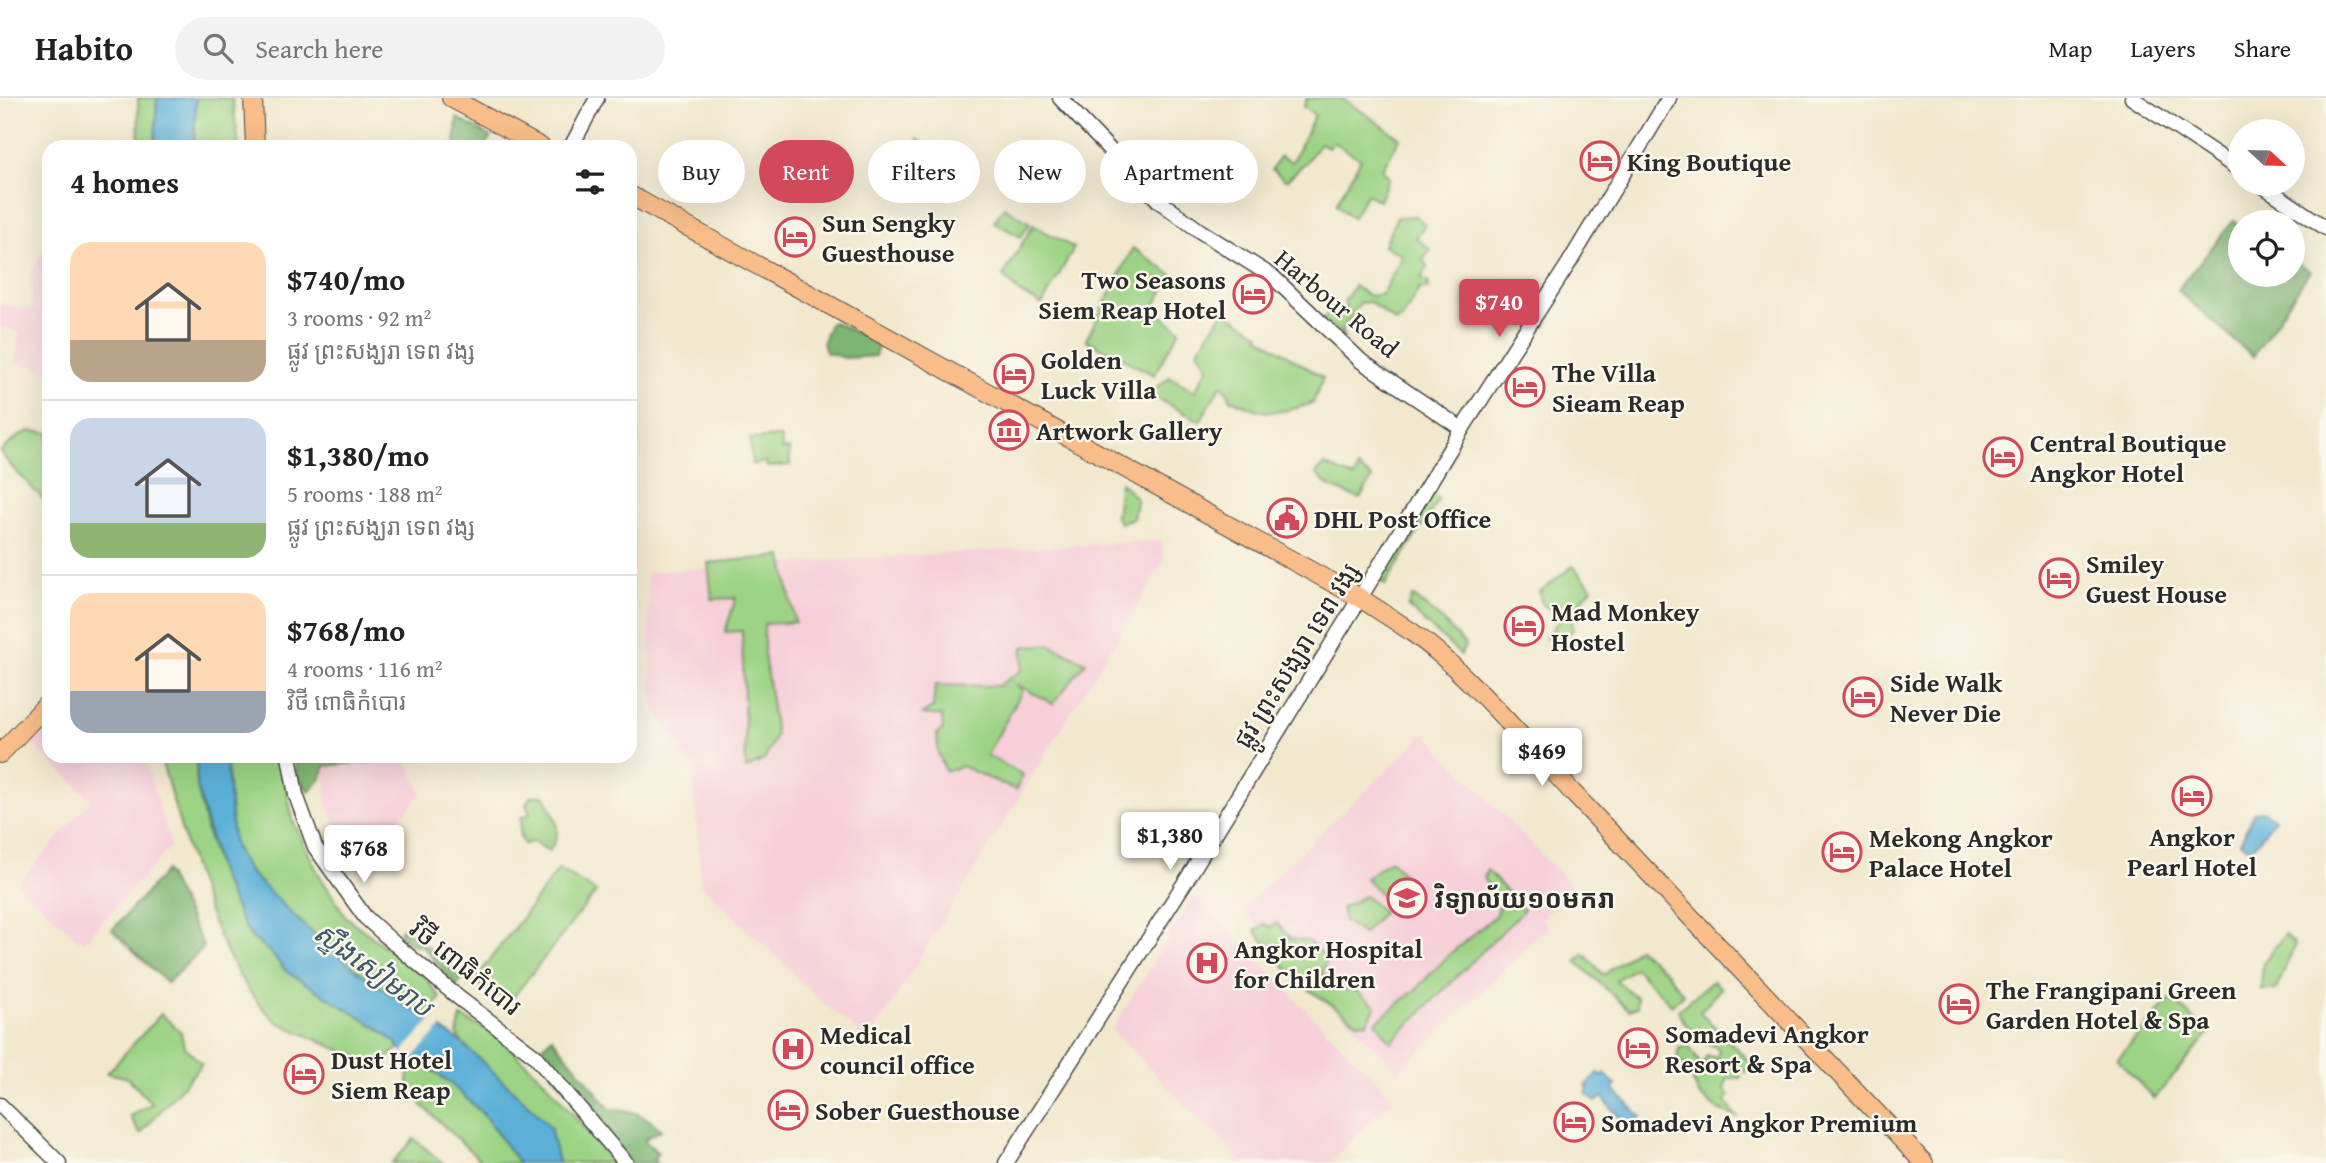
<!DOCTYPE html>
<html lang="en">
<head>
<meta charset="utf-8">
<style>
	:root { --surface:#fff; --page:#f2f2f2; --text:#222; --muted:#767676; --line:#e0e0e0; --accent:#d1495b }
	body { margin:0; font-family:"Gentium Book Plus","Noto Sans Khmer",serif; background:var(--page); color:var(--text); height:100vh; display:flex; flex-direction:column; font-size:26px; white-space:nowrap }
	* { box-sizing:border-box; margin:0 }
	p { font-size:23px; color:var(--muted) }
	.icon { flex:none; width:38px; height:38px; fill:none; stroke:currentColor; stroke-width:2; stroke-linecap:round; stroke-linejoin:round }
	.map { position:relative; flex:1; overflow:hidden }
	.sheet { position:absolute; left:42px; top:42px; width:595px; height:623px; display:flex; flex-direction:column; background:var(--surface); border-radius:21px; box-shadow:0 7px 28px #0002 }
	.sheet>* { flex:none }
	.banner { position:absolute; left:658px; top:42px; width:665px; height:63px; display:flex; gap:14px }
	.needle { width:46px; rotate:112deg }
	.tools { position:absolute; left:2228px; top:21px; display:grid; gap:14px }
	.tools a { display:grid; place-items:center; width:77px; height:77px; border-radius:50%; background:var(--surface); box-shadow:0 7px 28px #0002; font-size:35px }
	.price { position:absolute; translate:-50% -60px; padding:0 16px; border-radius:7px; background:#fff; color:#222; font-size:23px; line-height:46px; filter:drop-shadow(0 2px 4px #0008) }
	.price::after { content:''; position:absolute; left:50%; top:42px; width:21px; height:16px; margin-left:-10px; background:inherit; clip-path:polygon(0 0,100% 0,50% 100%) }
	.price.selected { background:var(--accent); color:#fff }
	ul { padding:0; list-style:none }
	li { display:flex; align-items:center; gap:21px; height:175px; padding:0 28px }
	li+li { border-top:2px solid var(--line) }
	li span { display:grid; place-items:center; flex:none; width:196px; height:140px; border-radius:21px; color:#555 }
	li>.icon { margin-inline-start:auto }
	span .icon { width:84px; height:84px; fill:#fffc; stroke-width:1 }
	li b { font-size:30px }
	h2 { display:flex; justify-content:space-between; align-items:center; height:84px; padding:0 28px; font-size:30px }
	.chip { padding:0 24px; border-radius:32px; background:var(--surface); box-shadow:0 7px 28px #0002; font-size:24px; line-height:63px }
	.chip.selected { background:var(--accent); color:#fff }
	header { display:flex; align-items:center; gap:42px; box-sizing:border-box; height:98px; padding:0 35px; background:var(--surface); border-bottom:2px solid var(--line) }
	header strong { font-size:33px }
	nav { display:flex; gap:38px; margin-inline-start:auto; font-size:24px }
	.search { width:490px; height:63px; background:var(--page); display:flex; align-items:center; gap:18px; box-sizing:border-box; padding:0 24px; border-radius:38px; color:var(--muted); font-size:26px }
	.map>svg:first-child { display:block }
	.built { fill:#f6cfd9 }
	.green { fill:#9cd384; stroke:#647f58; stroke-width:2 }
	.forest { fill:#7db572; stroke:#54704e; stroke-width:2 }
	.water { fill:#5cb0d8; stroke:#446e82; stroke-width:2 }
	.pier { fill:#f1e8ce }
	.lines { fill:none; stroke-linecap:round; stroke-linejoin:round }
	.minor-casing { stroke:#494743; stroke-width:17 }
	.major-casing { stroke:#494743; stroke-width:20 }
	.minor { stroke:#fff; stroke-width:14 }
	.major { stroke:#f8bd89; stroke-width:18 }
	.labels { text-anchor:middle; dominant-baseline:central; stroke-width:5; stroke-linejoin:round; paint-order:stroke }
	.poi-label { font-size:26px; font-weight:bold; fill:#2b2b2b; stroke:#fbf7ec; text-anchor:start }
	.street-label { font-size:26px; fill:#2b2b2b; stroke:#fbf7ec }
	.water-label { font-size:28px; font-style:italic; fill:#3c5a68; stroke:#fbf7ec }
</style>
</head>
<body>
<header>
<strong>Habito</strong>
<div class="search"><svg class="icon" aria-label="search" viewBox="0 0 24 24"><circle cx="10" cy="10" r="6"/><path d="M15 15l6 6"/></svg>Search here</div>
<nav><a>Map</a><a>Layers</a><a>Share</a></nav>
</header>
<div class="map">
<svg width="2326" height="1065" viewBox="0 0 2326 1065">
	<rect width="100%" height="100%" fill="#fbf7ec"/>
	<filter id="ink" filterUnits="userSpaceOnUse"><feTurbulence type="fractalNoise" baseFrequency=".0143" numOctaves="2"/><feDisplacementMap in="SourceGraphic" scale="14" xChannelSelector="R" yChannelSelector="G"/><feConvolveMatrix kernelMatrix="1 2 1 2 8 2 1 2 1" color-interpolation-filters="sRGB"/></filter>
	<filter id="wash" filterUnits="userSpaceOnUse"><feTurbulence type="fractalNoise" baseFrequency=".00686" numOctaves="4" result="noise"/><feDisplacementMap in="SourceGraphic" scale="28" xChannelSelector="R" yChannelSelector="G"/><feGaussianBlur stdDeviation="1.57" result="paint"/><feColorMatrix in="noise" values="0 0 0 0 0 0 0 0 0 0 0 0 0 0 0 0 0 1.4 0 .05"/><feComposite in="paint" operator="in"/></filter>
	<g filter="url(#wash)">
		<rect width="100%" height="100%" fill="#f1e8ce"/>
		<g class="built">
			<polygon points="49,143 49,274 14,264 20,234 0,229 0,206 32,212 31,175"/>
			<polygon points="1161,442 1164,464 869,943 816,898 701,787 693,671 653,607 646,474"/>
			<polygon points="49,624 49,658 144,658 171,748 83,845 17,786 92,702 31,644"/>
			<polygon points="1425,635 1572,789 1541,820 1548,829 1398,974 1242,811"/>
			<polygon points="381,658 405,658 422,695 360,767 345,752 327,706 323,662"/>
			<polygon points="1194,797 1394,1001 1330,1065 1243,1065 1112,932"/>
		</g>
		<g class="green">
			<polygon points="138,0 157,0 155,49 139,49"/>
			<polygon points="196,0 232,0 239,49 194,49"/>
			<polygon points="1307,0 1342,0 1400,40 1382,71 1389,80 1379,103 1367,96 1352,120 1336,106 1361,61 1333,44 1329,49 1320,45 1307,63 1286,83 1272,71 1280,58 1292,64 1315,17 1303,9"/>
			<polygon points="918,41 929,49 937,60 918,95 905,97 895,86"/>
			<polygon points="1004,109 1030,125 1021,139 994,124"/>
			<polygon points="1416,118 1425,127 1416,140 1431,152 1423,162 1428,169 1421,180 1429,185 1428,191 1419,191 1402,221 1396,224 1370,204 1360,205 1341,233 1345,241 1323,221 1329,214 1336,216 1346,209 1344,204 1354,188 1370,198 1382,196 1402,158 1384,147 1397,119"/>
			<polygon points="1033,127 1074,150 1042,207 1020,195 1003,178"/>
			<polygon points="1133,150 1172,177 1153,211 1180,232 1154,277 1086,242"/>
			<path d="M1224 213 1260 236 1259 239 1323 280 1313 305C1275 317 1267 318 1231 301L1228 295 1221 287 1200 323 1148 296 1170 279 1195 293 1208 269 1198 252Z"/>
			<polygon points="29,333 49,335 49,407 13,370 0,354 20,337"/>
			<polygon points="781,339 782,352 789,351 790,367 767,369 766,364 752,366 750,341"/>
			<polygon points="1325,367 1354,380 1358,370 1372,380 1360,401 1328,388 1316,375"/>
			<polygon points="1120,384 1137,401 1133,420 1120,425 1116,419"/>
			<polygon points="1430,393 1439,401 1385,487 1375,481"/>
			<polygon points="782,458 795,524 764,526 764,556 776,637 765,661 746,671 742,533 725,534 736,500 712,501 708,465"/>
			<polygon points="1573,468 1592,490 1571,515 1573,532 1559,548 1546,540 1562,518 1542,506 1539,494"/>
			<polygon points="1413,498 1442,522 1465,547 1461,557 1408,509"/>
			<polygon points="1048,546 1086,564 1053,606 1016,586 1022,593 987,657 1023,677 1016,692 961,668 946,674 938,655 937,636 943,631 942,618 922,616 933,610 935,587 998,588 1022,572 1023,549"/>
			<path d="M160 658H196L197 687 207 735 219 774 242 824 251 839 270 854 287 874 376 929 395 944 399 950 378 969C353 958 329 947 304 936 295 932 283 928 275 922 214 870 183 734 160 658Z"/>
			<path d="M226 658H280L293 723 318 775 346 819 427 881 440 900 426 921C377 887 248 798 233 742Z"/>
			<path d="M544 697C554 716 565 733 549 753L533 744 524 746 520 738 521 719 530 716 526 706 531 698Z"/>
			<polygon points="1390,762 1411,784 1391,808 1366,780"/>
			<polygon points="559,771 596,794 510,903 473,884"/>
			<polygon points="1487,772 1524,812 1391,944 1376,924 1414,893 1449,857 1495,818 1501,801 1488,788 1484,780"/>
			<polygon points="1365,798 1383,814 1363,836 1344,823 1341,810"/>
			<polygon points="1277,825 1291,841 1308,843 1327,860 1322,875 1346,893 1350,889 1376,908 1367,925 1357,924 1299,885 1255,833 1264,826 1271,829"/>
			<polygon points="2285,836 2295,846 2276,892 2261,892 2263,865"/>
			<polygon points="1638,850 1667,875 1683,896 1672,907 1635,870 1616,882 1637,900 1637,909 1629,912 1576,863 1584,856 1604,877"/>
			<path d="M1713 883 1721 890 1700 914 1754 968 1746 974 1737 971 1741 980H1728L1724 990 1729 999 1725 1003 1737 1019 1719 1012 1699 997 1690 975 1677 960 1679 950 1689 949 1702 968 1707 958 1717 960 1719 951C1699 941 1687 933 1678 912Z"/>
			<polygon points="2171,900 2209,935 2154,1001 2117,961"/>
			<polygon points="161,916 181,934 184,949 202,966 140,1036 130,1018 152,1006 128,980 107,975"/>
			<polygon points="461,919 495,936 546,984 613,1065 558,1065 532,1010 462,945 457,936"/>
			<polygon points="421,965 449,984 483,1016 519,1065 483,1065 422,1007 408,984 410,968"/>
			<polygon points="414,1041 443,1065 392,1065"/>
		</g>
		<g class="forest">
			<polygon points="457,20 491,39 483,49 455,49"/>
			<polygon points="2234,122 2240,126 2240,177 2292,177 2293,162 2310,173 2253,259 2177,192"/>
			<polygon points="834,224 879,246 875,258 845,260 825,254 823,243 830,225"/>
			<polygon points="294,658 385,658 369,664 325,668 320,682 309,694 297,678"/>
			<polygon points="166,773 204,849 167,885 112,832"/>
			<path d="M401 831H404L465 878 456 889 422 848C412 849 405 843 399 835Z"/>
			<path d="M552 939 610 1011C629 1010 648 1018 661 1032L644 1042 658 1055 653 1062 657 1065H628L536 956Z"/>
		</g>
		<g class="water">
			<polygon points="157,0 196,0 194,49 155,49"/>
			<polygon points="196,658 226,658 233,742 237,755 248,773 307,830 359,874 462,945 532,1010 550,1029 558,1065 519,1065 483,1016 449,984 399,950 395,944 376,929 287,874 270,854 251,839 242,824 219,774 197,688"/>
			<polygon points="2263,713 2275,721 2252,751 2240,745 2254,714"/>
			<polygon points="1598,975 1602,979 1605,976 1616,987 1613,991 1641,1019 1629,1031 1602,999 1596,1004 1586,995 1589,992 1586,988"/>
		</g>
		<polygon class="pier" points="432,921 443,928 411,962 401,956"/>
	</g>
	<g filter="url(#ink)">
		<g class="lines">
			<g class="minor-casing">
				<g id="minor">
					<polyline points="1060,0 1159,103 1200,133 1273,179 1361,263 1462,331"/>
					<polyline points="2132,0 2240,72"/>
					<polyline points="571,49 597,0"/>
					<polyline points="2260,86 2326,130"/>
					<polyline points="289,658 296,697 315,749 365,819 396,847 459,900 534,957 626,1065"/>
					<polyline points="0,1007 59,1065"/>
					<polyline points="1006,1065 1187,781 1360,500 1462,331 1569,165 1669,0"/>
				</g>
			</g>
			<g class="major-casing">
				<g id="major">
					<polyline points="253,0 255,49"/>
					<polyline points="451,0 541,49"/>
					<path d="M630 97 1360 500C1389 519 1418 536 1443 559 1489 601 1531 649 1573 695L1924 1065"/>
					<polyline points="0,656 49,604"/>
				</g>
			</g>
			<use href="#minor" class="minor"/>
			<use href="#major" class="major"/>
		</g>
	</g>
	<defs>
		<g id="hotel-ring" transform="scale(2.0125)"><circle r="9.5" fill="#fbf7ec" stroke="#d1495b" stroke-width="1.5"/><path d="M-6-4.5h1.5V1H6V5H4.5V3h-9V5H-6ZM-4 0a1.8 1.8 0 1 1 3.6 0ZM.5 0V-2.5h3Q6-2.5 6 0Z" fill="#d1495b"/></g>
		<g id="museum-ring" transform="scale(2.0125)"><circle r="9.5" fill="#fbf7ec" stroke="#d1495b" stroke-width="1.5"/><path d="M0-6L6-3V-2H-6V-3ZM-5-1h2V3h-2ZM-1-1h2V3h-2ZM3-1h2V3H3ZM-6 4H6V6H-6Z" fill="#d1495b"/></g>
		<g id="civic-ring" transform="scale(2.0125)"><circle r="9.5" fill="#fbf7ec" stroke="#d1495b" stroke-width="1.5"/><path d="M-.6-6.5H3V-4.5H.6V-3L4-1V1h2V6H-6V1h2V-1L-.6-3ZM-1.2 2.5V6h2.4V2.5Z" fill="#d1495b"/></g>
		<g id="school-ring" transform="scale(2.0125)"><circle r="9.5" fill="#fbf7ec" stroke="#d1495b" stroke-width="1.5"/><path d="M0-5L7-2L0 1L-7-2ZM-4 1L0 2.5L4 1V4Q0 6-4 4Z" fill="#d1495b"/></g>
		<g id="hospital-ring" transform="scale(2.0125)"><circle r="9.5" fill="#fbf7ec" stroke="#d1495b" stroke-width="1.5"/><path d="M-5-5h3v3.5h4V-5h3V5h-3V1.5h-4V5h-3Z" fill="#d1495b"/></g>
	</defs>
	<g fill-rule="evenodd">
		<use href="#hotel-ring" x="1600" y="63"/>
		<use href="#hotel-ring" x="795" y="139"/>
		<use href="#hotel-ring" x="1253" y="196"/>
		<use href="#hotel-ring" x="1014" y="276"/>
		<use href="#hotel-ring" x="1525" y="289"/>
		<use href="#museum-ring" x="1009" y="332"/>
		<use href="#hotel-ring" x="2003" y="359"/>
		<use href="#civic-ring" x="1287" y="420"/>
		<use href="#hotel-ring" x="2059" y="480"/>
		<use href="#hotel-ring" x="1524" y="528"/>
		<use href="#hotel-ring" x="1863" y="599"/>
		<use href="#hotel-ring" x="2192" y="698"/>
		<use href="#hotel-ring" x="1842" y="754"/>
		<use href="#school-ring" x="1407" y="800"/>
		<use href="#hospital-ring" x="1207" y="865"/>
		<use href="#hotel-ring" x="1959" y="906"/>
		<use href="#hotel-ring" x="1638" y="950"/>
		<use href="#hospital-ring" x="793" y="951"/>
		<use href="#hotel-ring" x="304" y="976"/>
		<use href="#hotel-ring" x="788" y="1012"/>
		<use href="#hotel-ring" x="1574" y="1024"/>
	</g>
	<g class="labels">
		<g class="poi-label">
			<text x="1627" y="63">King Boutique</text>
			<text x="822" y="124">Sun Sengky<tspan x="822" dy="30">Guesthouse</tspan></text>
			<text x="1226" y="181" text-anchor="end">Two Seasons<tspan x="1226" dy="30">Siem Reap Hotel</tspan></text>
			<text x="1041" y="261">Golden<tspan x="1041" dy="30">Luck Villa</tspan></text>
			<text x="1552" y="274">The Villa<tspan x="1552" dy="30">Sieam Reap</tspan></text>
			<text x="1036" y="332">Artwork Gallery</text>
			<text x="2030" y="344">Central Boutique<tspan x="2030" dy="30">Angkor Hotel</tspan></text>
			<text x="1314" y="420">DHL Post Office</text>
			<text x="2086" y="465">Smiley<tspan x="2086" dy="30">Guest House</tspan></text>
			<text x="1551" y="513">Mad Monkey<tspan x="1551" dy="30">Hostel</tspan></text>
			<text x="1890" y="584">Side Walk<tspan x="1890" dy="30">Never Die</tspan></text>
			<text x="2192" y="738" text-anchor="middle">Angkor<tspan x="2192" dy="30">Pearl Hotel</tspan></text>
			<text x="1869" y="739">Mekong Angkor<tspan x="1869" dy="30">Palace Hotel</tspan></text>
			<text x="1434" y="800">វិទ្យាល័យ១០មករា</text>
			<text x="1234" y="850">Angkor Hospital<tspan x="1234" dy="30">for Children</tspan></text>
			<text x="1986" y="891">The Frangipani Green<tspan x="1986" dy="30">Garden Hotel &amp; Spa</tspan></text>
			<text x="1665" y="935">Somadevi Angkor<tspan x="1665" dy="30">Resort &amp; Spa</tspan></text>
			<text x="820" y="936">Medical<tspan x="820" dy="30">council office</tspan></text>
			<text x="331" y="961">Dust Hotel<tspan x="331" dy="30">Siem Reap</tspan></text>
			<text x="815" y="1012">Sober Guesthouse</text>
			<text x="1601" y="1024">Somadevi Angkor Premium</text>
		</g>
		<g class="street-label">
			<text transform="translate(1337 205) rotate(40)">Harbour Road</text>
			<text transform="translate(1296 557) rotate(-58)">ផ្លូវ ព្រះសង្ឃរា ទេព វង្ស</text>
			<text transform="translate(466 869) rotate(39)">វិថី ពោធិកំបោរ</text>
		</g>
		<g class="water-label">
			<text transform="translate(374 871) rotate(36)">ស្ទឹងសៀមរាប</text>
		</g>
	</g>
</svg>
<div class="tools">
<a><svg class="needle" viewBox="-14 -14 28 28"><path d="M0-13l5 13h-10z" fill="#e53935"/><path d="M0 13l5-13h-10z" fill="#767676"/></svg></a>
<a><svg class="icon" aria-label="locate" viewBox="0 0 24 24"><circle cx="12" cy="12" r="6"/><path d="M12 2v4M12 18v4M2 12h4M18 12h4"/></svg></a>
</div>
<b class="price selected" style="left:1499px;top:241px">$740</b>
<b class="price" style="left:1542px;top:690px">$469</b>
<b class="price" style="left:1170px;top:774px">$1,380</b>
<b class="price" style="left:364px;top:787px">$768</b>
<div class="banner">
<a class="chip">Buy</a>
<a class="chip selected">Rent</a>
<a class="chip">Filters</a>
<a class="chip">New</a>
<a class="chip">Apartment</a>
</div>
<section class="sheet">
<h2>4 homes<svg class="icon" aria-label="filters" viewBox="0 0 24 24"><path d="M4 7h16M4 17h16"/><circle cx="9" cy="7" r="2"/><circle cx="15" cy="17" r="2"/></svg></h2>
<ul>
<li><span style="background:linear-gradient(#ffd9b3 70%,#b9a48a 0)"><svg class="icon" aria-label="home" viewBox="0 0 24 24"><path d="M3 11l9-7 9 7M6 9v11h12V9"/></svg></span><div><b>$740/mo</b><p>3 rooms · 92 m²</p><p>ផ្លូវ ព្រះសង្ឃរា ទេព វង្ស</p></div></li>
<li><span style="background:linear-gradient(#c9d6e8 75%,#8fb573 0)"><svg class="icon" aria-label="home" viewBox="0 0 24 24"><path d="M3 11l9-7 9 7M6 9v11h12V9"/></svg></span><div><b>$1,380/mo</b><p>5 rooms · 188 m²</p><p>ផ្លូវ ព្រះសង្ឃរា ទេព វង្ស</p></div></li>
<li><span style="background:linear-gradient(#ffd9b3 70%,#9aa5b1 0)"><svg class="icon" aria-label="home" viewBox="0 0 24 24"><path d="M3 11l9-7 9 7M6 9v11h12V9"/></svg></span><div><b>$768/mo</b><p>4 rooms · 116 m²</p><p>វិថី ពោធិកំបោរ</p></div></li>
</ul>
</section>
</div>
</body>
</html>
